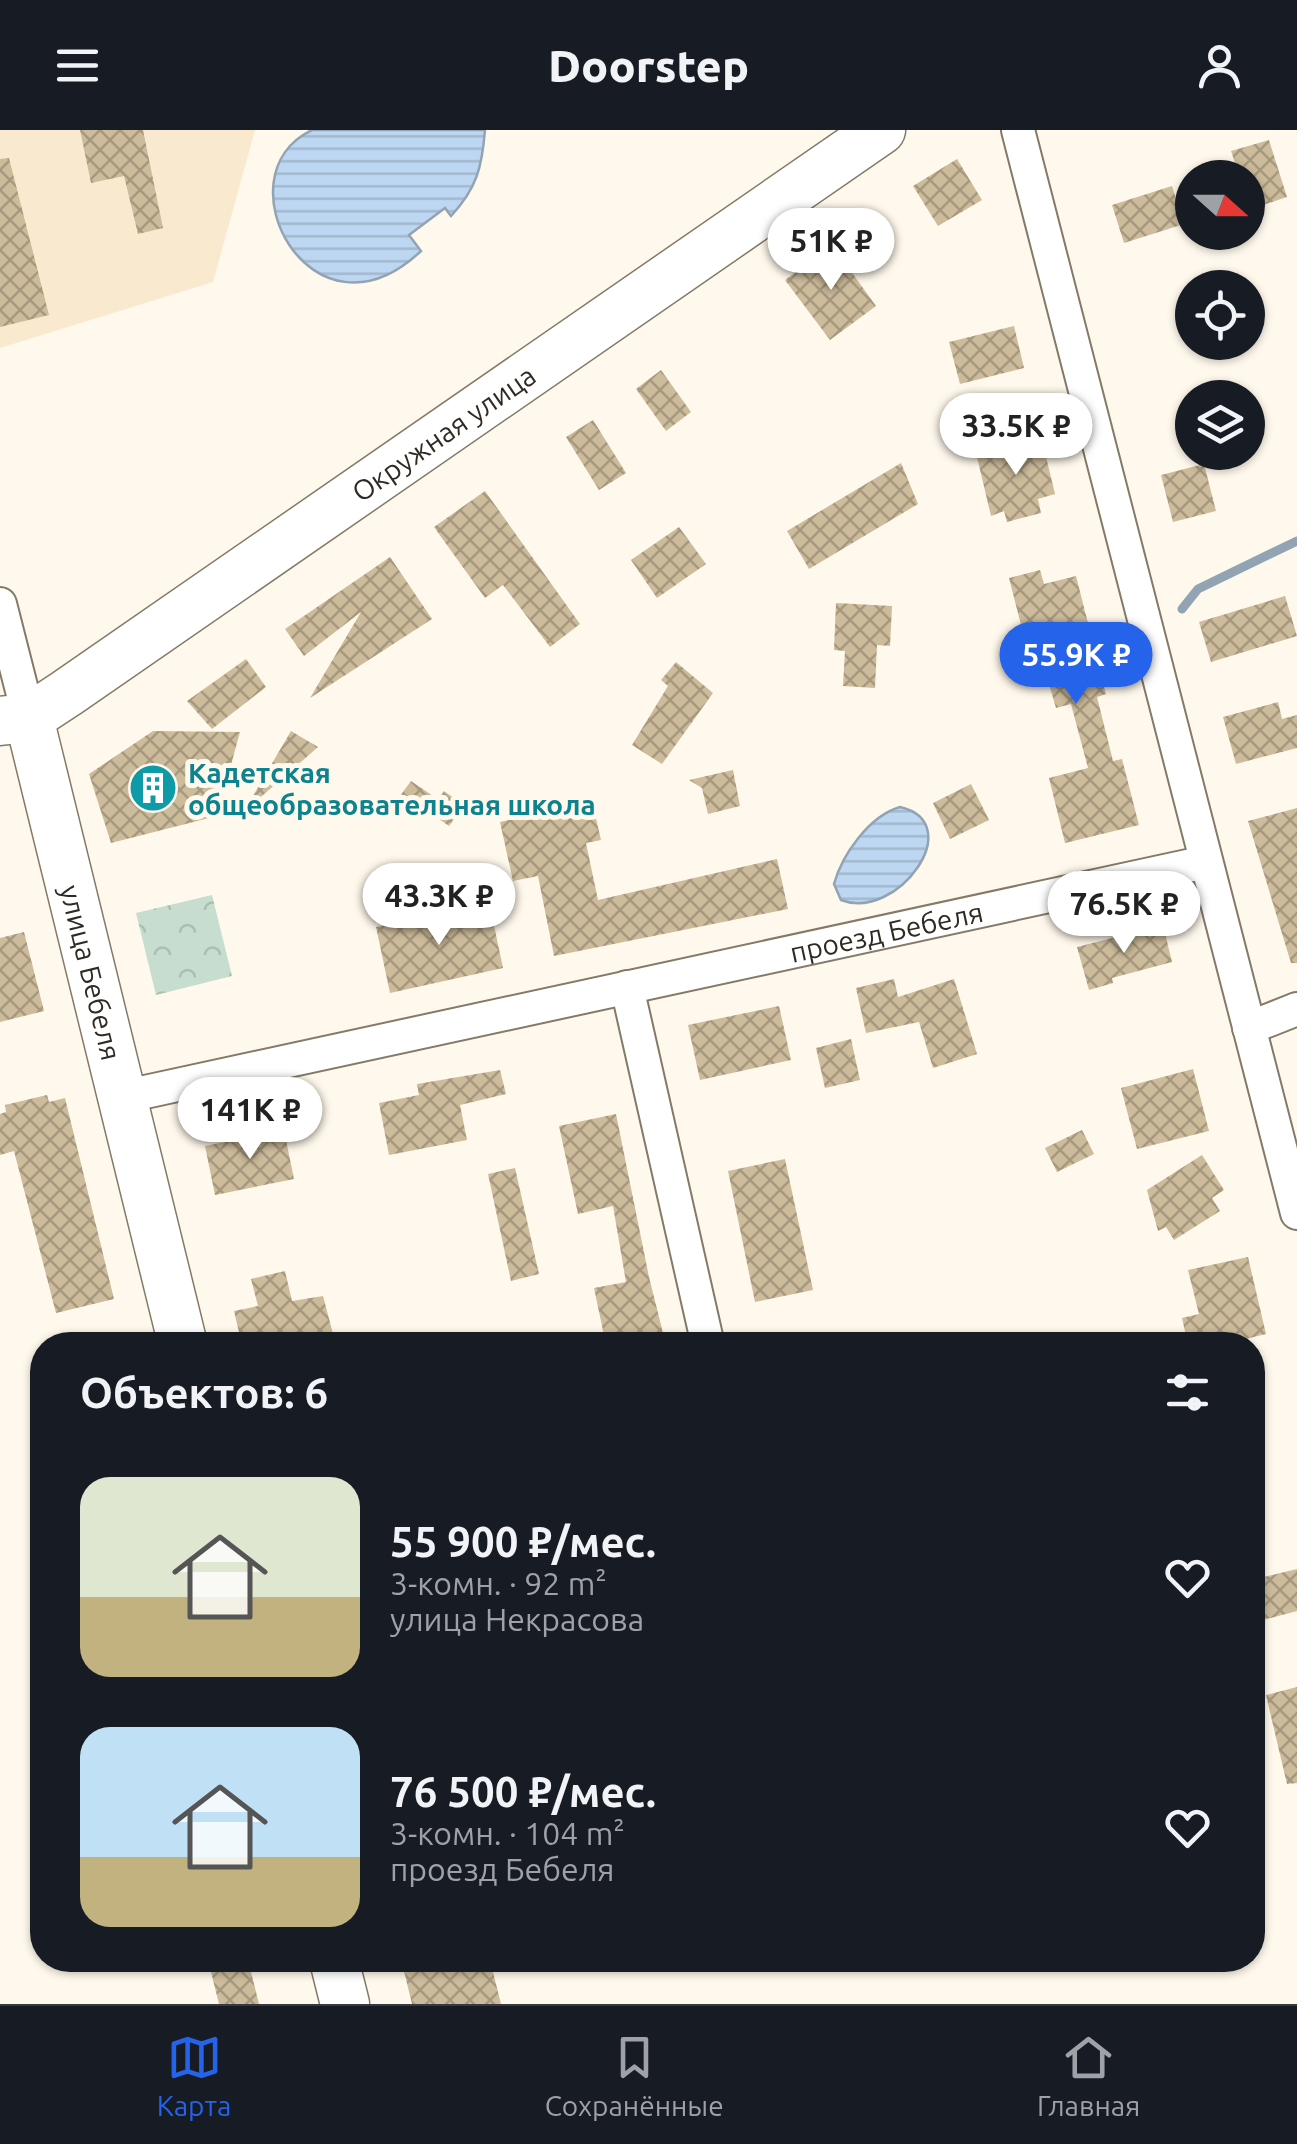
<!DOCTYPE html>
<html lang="ru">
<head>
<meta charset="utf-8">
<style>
	:root { --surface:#171b24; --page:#20242c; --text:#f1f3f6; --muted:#9ea1a6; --line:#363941; --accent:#2563eb }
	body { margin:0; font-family:Ubuntu,sans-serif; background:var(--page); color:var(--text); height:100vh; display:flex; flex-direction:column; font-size:38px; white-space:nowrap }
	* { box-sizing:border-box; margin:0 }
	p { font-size:32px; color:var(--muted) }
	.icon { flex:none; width:55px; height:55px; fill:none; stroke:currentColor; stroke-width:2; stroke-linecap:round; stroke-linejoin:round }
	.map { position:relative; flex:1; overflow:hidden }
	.sheet { position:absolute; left:30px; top:1202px; width:1235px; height:640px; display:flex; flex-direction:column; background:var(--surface); border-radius:40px; box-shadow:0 2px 8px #0004 }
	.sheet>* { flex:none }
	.needle { width:65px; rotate:111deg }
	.buttons { position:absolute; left:1175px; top:30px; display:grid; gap:20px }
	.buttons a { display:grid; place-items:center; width:90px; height:90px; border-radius:50%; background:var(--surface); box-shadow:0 2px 8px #0004; font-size:50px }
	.price { position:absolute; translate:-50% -85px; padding:0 22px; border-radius:35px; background:#fff; color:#222; font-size:32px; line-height:65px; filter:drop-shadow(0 2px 5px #0008) }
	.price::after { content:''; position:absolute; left:50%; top:60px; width:30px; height:22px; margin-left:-15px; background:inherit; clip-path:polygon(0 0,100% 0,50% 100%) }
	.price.on { background:var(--accent); color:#fff }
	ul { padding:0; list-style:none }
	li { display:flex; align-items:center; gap:30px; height:250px; padding:0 50px }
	li span { display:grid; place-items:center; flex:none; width:280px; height:200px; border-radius:30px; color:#555 }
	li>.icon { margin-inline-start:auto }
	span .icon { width:120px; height:120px; fill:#fffc; stroke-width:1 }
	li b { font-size:42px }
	h2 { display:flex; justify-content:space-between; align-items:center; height:120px; padding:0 50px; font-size:42px }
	header { display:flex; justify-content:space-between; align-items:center; height:130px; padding:0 50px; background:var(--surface); font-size:45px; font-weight:800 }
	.dock { display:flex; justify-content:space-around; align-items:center; height:140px; border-top:2px solid var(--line); background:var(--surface); font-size:28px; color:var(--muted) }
	.dock a { display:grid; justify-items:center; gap:5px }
	.dock .on { color:var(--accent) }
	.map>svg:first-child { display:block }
	.built { fill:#f9eacf }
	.park { fill:url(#park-crowns) }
	.water { fill:url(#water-rules); stroke:#92a3b4; stroke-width:2.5 }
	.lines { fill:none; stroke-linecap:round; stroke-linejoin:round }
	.stream { stroke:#92a3b4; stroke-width:9 }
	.building { fill:url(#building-cross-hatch) }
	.street-casing { stroke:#837a67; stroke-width:36 }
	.secondary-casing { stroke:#837a67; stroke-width:51 }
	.street { stroke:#fff; stroke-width:32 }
	.secondary { stroke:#fff; stroke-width:48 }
	.labels { text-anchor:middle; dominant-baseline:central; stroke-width:10; stroke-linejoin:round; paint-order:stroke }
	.street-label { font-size:28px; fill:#2f2b23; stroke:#fff8ec }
	.culture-label { font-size:28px; font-weight:bold; fill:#0d838f; stroke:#fff8ec; text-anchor:start }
</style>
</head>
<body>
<header><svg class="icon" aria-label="menu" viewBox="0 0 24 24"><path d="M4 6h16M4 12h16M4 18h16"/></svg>Doorstep<svg class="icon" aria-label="person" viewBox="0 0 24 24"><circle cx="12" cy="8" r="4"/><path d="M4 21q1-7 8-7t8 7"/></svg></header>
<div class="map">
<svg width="1297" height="1874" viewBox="0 0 1297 1874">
	<defs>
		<pattern id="park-crowns" width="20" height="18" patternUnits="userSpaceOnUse" patternTransform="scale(2.5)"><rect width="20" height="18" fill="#c7ddd0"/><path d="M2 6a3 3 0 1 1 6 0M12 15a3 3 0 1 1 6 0" fill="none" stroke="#abbeb2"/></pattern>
		<pattern id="water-rules" width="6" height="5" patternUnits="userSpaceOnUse" patternTransform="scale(2.5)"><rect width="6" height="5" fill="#bdd6f2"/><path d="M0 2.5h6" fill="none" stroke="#a3b8cf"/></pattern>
		<pattern id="building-cross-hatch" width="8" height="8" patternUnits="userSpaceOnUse" patternTransform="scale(2.5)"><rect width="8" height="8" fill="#cdbc9b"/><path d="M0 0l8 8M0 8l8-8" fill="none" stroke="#a7997e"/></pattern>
	</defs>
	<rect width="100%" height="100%" fill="#fff8ec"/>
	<polygon class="built" points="0,0 255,0 213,152 0,218"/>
	<polygon class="park" points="212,765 232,846 156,865 136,783"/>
	<g class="water">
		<path d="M312 0H485C482 37 477 58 451 86L445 78 409 105 421 121C312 224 217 45 312 0Z"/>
		<path d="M900 677C969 693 897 792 841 770L834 754C842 725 869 686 900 677Z"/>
	</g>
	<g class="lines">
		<g class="stream">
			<polyline points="1182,479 1198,459 1297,411"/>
			<polyline points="1106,507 1121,502"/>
		</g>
	</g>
	<g class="building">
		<polygon points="80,0 143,0 163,98 138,104 124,46 91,53"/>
		<polygon points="1269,10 1287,67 1248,80 1248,48 1240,48 1231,21"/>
		<polygon points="9,28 49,185 0,197 0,29"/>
		<polygon points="957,29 982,70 938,96 913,56"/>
		<polygon points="1172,56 1184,94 1124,113 1112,75"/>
		<polygon points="832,115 876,176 830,210 785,150"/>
		<polygon points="1014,196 1024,238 960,254 949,212"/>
		<polygon points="661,240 691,282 666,301 636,259"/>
		<polygon points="593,290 626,343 599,360 566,307"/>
		<polygon points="1041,306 1055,364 1038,369 1041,383 1007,392 1004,381 991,386 976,323"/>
		<polygon points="901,333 918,374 809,439 787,401"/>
		<polygon points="1204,334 1216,381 1173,392 1161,345"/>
		<polygon points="485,361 580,494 550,517 503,455 485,468 434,397"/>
		<polygon points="679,397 706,434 657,468 631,430"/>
		<polygon points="390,427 432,489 310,568 361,482 304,526 285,499"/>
		<polygon points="1040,440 1044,454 1076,446 1106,564 1097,567 1113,631 1122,629 1139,695 1065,713 1049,648 1088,638 1071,574 1056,578 1031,492 1021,495 1009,448"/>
		<polygon points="1285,466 1297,506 1211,532 1199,492"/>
		<polygon points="836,473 892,476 890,516 877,515 875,558 843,556 845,521 834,520"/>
		<polygon points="246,529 266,557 212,599 187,571"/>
		<polygon points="676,532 713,563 662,634 632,615 668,556 661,550"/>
		<polygon points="1278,572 1282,589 1297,585 1297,618 1236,634 1223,587"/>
		<polygon points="153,601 240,602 217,686 111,713 89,644"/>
		<polygon points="291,601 318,617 253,674 250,671"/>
		<polygon points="733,640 740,676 708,684 702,658 689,650"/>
		<polygon points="411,651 433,666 415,689 394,674"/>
		<polygon points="971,654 989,690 950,709 933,673"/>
		<polygon points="444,661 464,675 449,696 429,682"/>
		<polygon points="592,671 601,710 586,713 598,770 777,729 788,779 554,826 538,746 513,751 500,692"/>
		<polygon points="1297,678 1297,833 1291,833 1248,691"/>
		<polygon points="489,772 503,838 390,863 376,797"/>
		<polygon points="1163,795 1172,832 1112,848 1113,853 1089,860 1077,817"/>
		<polygon points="24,802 44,881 0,892 0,808"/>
		<polygon points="894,849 898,867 954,849 977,924 933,938 919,892 866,903 856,858"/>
		<polygon points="779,876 791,930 700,950 688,895"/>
		<polygon points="851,909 860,950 825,958 816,918"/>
		<polygon points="1193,939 1209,1001 1137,1019 1121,958"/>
		<polygon points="500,940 506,964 460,975 467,1010 389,1025 379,973 419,965 417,954"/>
		<polygon points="47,965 49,972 65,968 114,1169 56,1183 14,1021 0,1025 0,984 6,982 5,975"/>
		<polygon points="616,984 649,1147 666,1215 606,1215 594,1158 626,1152 613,1076 578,1084 559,996"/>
		<polygon points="284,1000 294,1049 215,1065 205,1016"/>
		<polygon points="1082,1000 1094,1024 1057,1042 1045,1018"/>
		<polygon points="1202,1025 1224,1060 1212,1068 1220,1081 1174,1110 1166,1097 1158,1101 1147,1060"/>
		<polygon points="785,1029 813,1160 755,1172 728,1041"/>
		<polygon points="515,1038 539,1144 511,1151 488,1044"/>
		<polygon points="1248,1127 1266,1204 1221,1215 1188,1215 1182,1188 1199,1184 1188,1140"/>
		<polygon points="285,1141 292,1171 323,1166 336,1215 242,1215 234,1181 258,1176 251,1149"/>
		<polygon points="1297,1439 1297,1481 1263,1490 1262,1483 1252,1486 1252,1450"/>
		<polygon points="1297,1557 1297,1653 1287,1654 1266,1565"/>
		<polygon points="208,1830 248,1830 259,1874 219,1874"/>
		<polygon points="429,1830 490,1830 501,1874 412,1874 403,1837"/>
	</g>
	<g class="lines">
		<g class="street-casing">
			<g id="street">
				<polyline points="1018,0 1297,1083"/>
				<polyline points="0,474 29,588"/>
				<polyline points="627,857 708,1215"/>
				<polyline points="1249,898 1297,879"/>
				<path id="s1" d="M122 967 1206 732"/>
			</g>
		</g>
		<g class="secondary-casing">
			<g id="secondary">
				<path id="s2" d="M29 588 183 1215"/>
				<path id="s3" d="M0 591 29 588 67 563 881 0"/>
				<polyline points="334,1830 345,1874"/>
			</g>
		</g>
		<use href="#street" class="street"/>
		<use href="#secondary" class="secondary"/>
	</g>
	<defs>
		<g id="building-disc" transform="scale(2.5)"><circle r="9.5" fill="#0f9aa8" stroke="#fff8ec"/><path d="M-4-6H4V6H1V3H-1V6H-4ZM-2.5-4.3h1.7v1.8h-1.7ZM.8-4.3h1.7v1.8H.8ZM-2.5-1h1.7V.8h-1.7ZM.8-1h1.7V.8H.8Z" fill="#fff"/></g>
	</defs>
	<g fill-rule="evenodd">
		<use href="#building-disc" x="153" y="658"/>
	</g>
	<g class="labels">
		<g class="street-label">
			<text stroke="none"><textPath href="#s3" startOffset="532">Окружная улица</textPath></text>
			<text stroke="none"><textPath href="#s1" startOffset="782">проезд Бебеля</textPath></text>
			<text stroke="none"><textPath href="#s2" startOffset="262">улица Бебеля</textPath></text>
		</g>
		<g class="culture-label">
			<text x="188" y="642">Кадетская<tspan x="188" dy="32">общеобразовательная школа</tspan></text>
		</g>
	</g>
</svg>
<div class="buttons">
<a><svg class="needle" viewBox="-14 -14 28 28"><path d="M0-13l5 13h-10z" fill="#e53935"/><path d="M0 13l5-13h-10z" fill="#9ea1a6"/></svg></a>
<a><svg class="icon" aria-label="locate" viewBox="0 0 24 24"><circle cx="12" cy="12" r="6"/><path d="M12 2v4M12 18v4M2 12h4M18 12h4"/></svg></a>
<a><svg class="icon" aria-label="layers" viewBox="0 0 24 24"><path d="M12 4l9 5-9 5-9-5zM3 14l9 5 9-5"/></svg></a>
</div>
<b class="price" style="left:831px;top:163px">51K ₽</b>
<b class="price" style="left:1016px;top:348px">33.5K ₽</b>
<b class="price on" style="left:1076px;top:577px">55.9K ₽</b>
<b class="price" style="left:439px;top:818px">43.3K ₽</b>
<b class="price" style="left:1124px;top:826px">76.5K ₽</b>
<b class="price" style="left:250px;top:1032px">141K ₽</b>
<section class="sheet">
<h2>Объектов: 6<svg class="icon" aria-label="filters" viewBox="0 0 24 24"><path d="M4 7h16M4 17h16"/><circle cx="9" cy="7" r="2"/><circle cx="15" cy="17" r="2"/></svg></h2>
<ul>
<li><span style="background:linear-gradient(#dfe7d0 60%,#c2b280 0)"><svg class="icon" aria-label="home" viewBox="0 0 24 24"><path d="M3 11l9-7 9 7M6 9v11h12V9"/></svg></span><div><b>55 900 ₽/мес.</b><p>3-комн. · 92 m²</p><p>улица Некрасова</p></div><svg class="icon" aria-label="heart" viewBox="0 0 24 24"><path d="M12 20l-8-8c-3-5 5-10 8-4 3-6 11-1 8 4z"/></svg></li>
<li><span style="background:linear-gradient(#bfe0f5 65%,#c2b280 0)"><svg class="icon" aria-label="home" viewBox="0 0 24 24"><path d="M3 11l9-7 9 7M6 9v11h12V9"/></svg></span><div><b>76 500 ₽/мес.</b><p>3-комн. · 104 m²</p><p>проезд Бебеля</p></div><svg class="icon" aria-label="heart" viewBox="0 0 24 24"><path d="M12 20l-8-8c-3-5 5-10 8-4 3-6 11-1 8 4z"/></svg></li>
</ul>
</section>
</div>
<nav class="dock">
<a class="on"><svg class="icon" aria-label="map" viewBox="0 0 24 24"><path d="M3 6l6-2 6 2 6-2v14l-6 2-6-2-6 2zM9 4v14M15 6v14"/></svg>Карта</a>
<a><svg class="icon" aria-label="saved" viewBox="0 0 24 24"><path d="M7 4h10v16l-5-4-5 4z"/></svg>Сохранённые</a>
<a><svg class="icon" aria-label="home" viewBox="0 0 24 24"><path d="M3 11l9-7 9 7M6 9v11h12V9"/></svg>Главная</a>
</nav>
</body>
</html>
